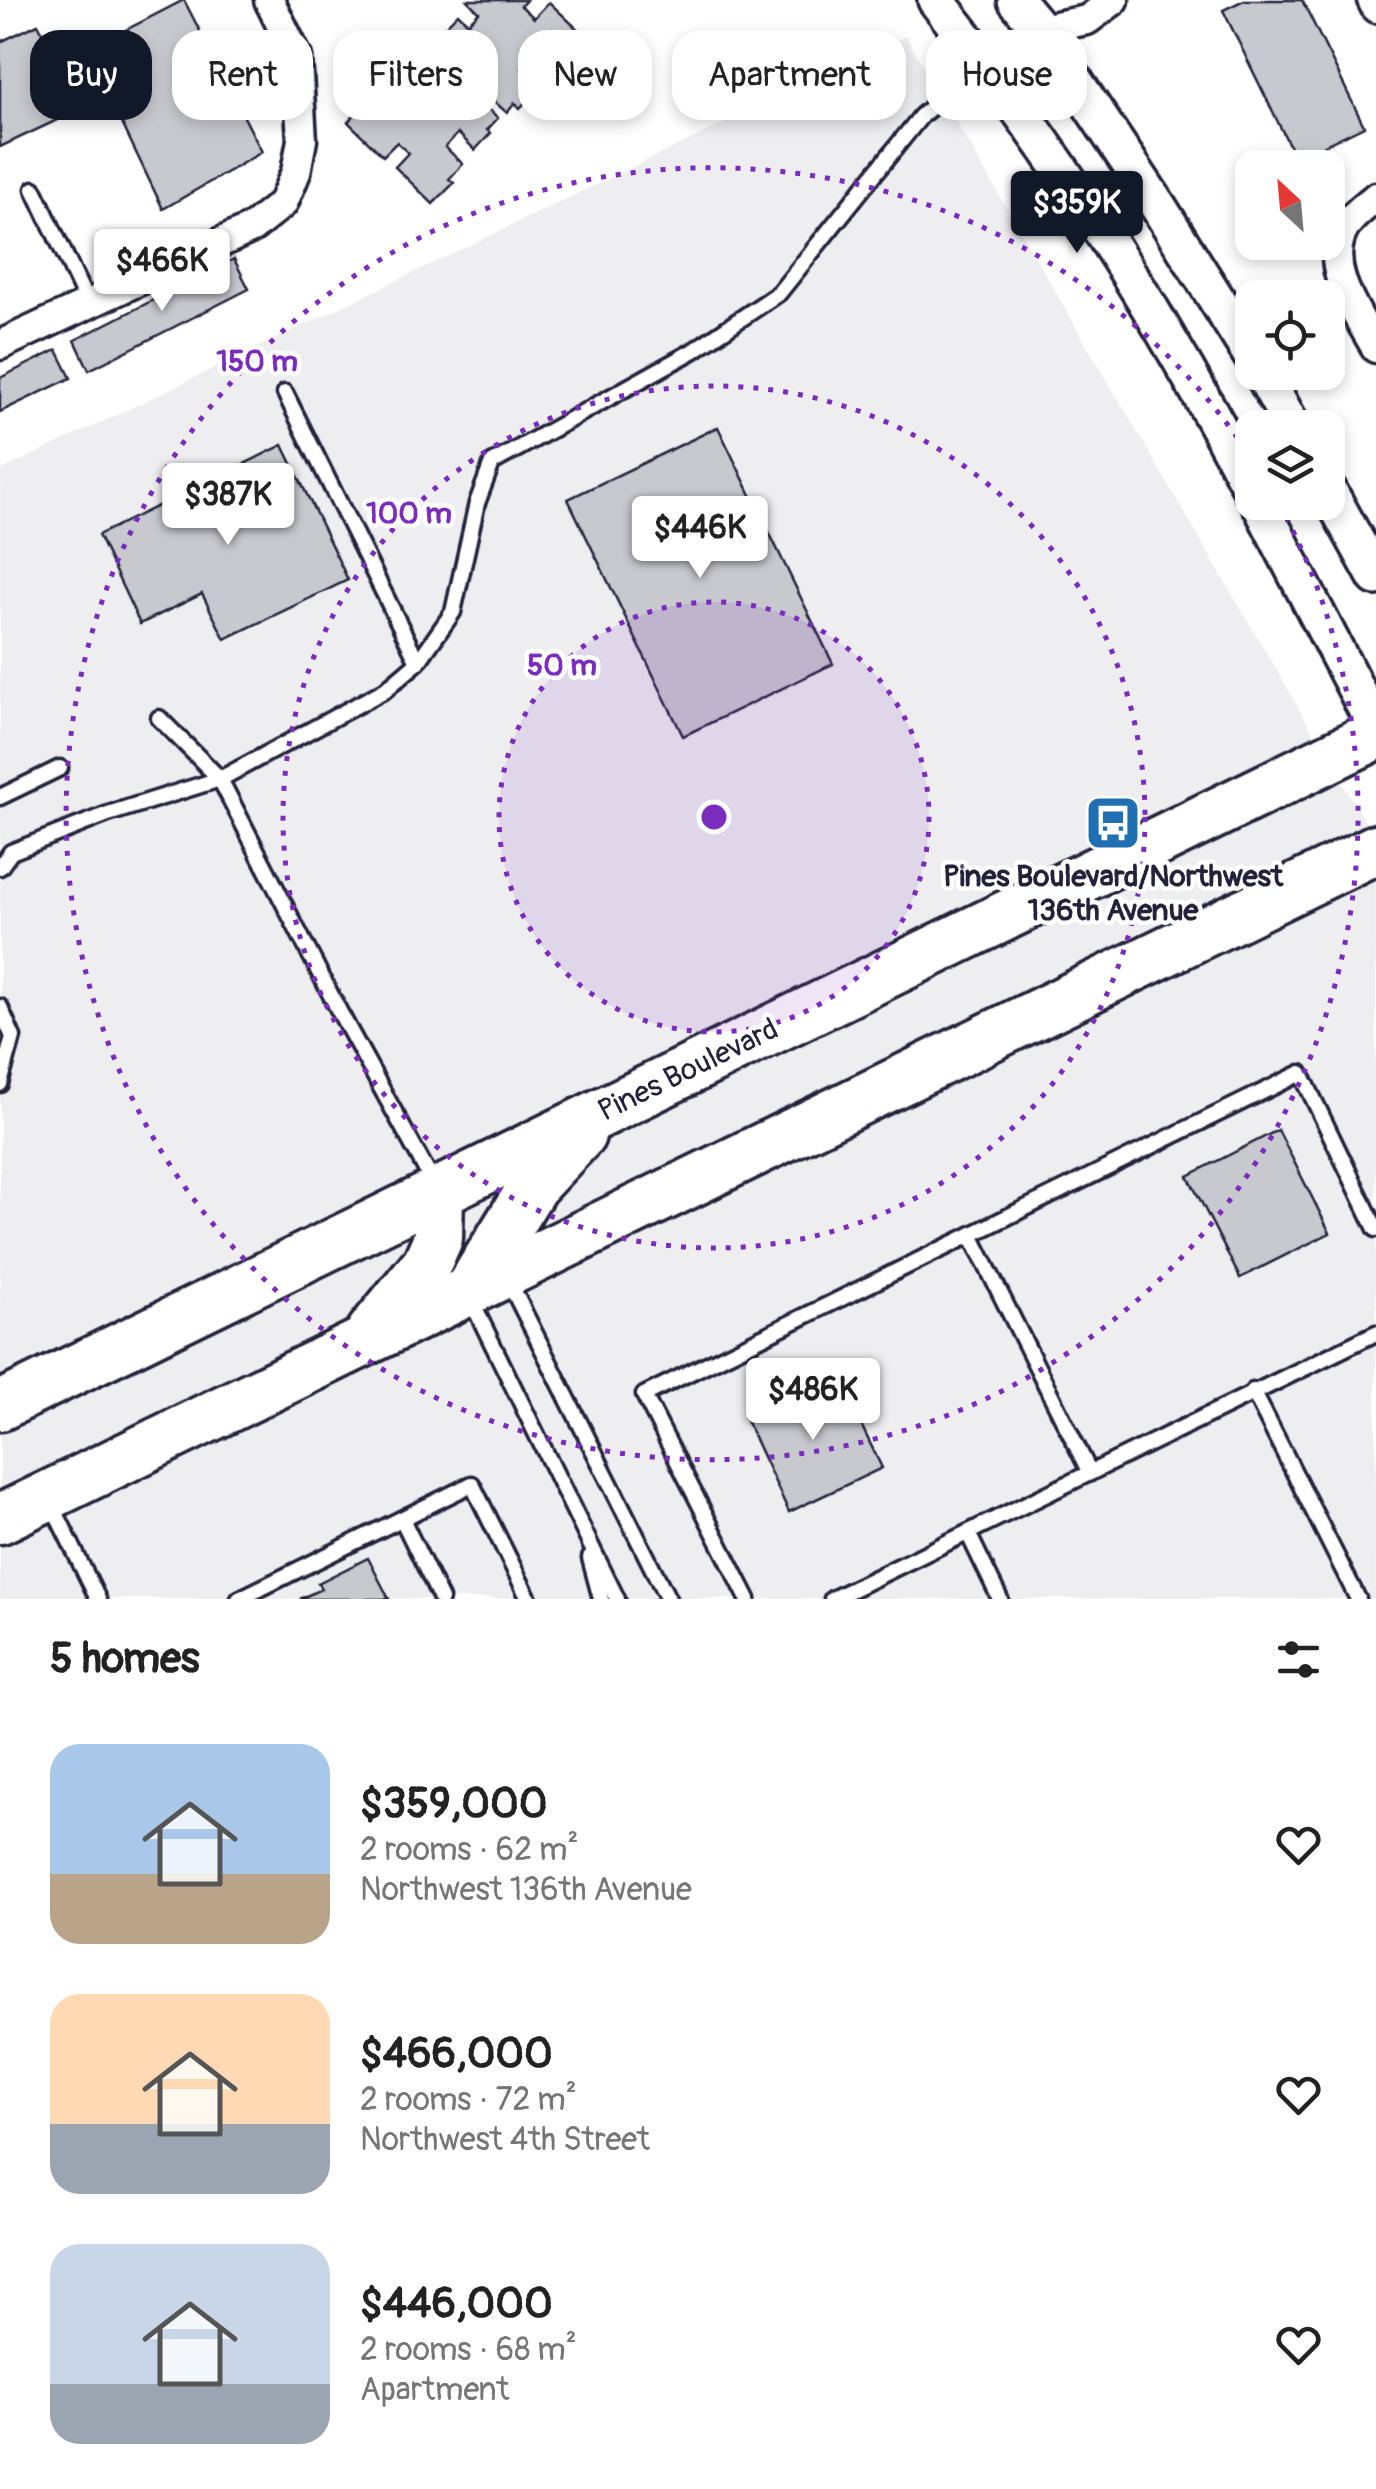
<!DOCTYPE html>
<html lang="en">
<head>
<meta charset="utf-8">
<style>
	:root { --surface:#fff; --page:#f6f6f6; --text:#222; --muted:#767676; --accent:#111827 }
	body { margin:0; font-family:Pangolin,sans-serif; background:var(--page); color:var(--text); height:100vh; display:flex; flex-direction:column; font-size:38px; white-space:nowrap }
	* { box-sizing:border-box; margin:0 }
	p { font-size:32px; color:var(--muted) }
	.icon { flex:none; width:55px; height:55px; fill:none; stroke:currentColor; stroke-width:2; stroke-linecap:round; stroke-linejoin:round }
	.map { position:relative; height:1599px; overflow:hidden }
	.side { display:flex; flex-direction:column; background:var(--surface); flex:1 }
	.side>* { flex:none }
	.banner { position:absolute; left:30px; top:30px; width:1318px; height:90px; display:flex; gap:20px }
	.needle { width:65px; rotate:334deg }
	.controls { position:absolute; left:1235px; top:150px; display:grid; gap:20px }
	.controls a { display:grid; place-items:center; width:110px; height:110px; border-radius:20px; background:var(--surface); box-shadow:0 5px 15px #0003; font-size:50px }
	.price { position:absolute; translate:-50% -85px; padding:0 22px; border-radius:10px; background:#fff; color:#222; font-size:32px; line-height:65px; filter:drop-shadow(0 2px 5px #0008) }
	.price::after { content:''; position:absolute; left:50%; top:60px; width:30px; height:22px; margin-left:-15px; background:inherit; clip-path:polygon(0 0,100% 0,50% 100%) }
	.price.current { background:var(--accent); color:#fff }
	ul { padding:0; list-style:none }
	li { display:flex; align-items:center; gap:30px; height:250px; padding:0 50px }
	li span { display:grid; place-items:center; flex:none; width:280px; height:200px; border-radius:30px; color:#555 }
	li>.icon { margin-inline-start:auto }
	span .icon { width:120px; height:120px; fill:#fffc; stroke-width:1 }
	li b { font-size:42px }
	h2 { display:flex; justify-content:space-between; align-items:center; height:120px; padding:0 50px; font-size:42px }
	.tag { padding:0 35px; border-radius:30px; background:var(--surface); box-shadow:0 5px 15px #0003; font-size:35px; line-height:90px }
	.tag.current { background:var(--accent); color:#fff }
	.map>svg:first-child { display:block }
	.built { fill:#eeeef1 }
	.building { fill:#c8c8cf; stroke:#22223b; stroke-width:2.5 }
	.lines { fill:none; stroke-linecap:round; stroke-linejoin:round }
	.service-casing { stroke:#22223b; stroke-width:21 }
	.minor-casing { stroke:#22223b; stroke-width:35 }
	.tertiary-casing { stroke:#22223b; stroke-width:42 }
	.trunk-casing { stroke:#22223b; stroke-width:55 }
	.service { stroke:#fff; stroke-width:14 }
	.minor { stroke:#fff; stroke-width:28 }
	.tertiary { stroke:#fff; stroke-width:35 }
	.trunk { stroke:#fff; stroke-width:48 }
	.ring { fill:none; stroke:#7b2cbf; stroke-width:5; stroke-dasharray:5 10 }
	.labels { text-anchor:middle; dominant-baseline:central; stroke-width:9; stroke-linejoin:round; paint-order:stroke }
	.poi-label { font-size:30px; font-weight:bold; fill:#22223b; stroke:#fff }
	.street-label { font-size:30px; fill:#22223b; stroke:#fff }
	.centre { fill:#7b2cbf; stroke:#fff; stroke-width:5 }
	.ring-label { font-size:30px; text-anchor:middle; font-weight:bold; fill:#7b2cbf; stroke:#fff; stroke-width:9; stroke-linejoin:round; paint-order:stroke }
</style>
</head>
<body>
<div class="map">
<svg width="1376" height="1599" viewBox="0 0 1376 1599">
	<rect width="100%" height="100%" fill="#fff"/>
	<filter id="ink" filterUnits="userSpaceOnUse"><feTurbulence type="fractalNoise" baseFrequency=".01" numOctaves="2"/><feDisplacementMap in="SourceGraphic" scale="20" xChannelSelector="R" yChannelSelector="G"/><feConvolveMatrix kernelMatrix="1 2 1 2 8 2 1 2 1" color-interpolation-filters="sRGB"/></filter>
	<g filter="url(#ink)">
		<polygon class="built" points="906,36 1376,840 1376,1599 0,1599 0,471"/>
		<g class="building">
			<polygon points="184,0 262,152 163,209 87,50"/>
			<polygon points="467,0 526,0 521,6 534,18 549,2 587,38 567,59 562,55 546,72 531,58 522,68 541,86 520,108 515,103 507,113 487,95 481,102 498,118 487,130 491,133 475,150 458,133 445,147 463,164 449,179 454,183 433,204 395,167 408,153 397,142 383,156 348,122 363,106 368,110 384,93 397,105 409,92 395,79 424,48 441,65 447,58 430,42 458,13 468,23 479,12"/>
			<polygon points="1244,0 1302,0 1364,126 1296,159 1223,10"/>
			<polygon points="38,24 83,108 0,147 0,42"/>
			<polygon points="234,259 249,289 89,370 75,340"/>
			<polygon points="57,350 71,378 0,412 0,378"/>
			<polygon points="718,427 833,664 683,736 568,499"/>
			<polygon points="283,445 348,580 225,639 202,594 140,624 98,535"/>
			<polygon points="1278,1130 1330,1233 1240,1278 1188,1176"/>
			<polygon points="837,1375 882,1468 789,1512 745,1418"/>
			<polygon points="368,1558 389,1599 300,1599 321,1589 318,1583"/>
		</g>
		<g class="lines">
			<g class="service-casing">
				<g id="service">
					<polyline points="34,189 87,302"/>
					<polyline points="285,393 418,662"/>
					<polyline points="159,718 220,779 339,1011 436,1188"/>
					<polyline points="0,797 60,768"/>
					<polyline points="0,867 11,852 108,814 220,779 385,690 418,662 453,612 477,503 492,463 693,351 779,293 921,116 983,62"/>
					<polyline points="0,1007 13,1037 0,1084"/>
					<polyline points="971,1235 1090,1473"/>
					<polyline points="507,1278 668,1599"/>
					<polyline points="470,1298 617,1599"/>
					<polyline points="1253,1391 1358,1599"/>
					<polyline points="50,1501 98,1599"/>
					<polyline points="402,1519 441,1599"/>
					<polyline points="968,1533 1000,1599"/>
					<polyline points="590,1558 601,1599"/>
					<polyline points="239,1599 472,1484 529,1599"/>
					<polyline points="748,1599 644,1395 1301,1073 1376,1229"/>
					<polyline points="832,1599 1376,1333"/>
				</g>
			</g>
			<g class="minor-casing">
				<g id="minor">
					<polyline points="1372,0 1376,8"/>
					<polyline points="985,61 1040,29 1087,20 1114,0"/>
					<path d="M1376 197C1367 205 1354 214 1347 224 1319 263 1357 313 1376 348"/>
					<polyline points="0,345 252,228 283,203 296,172 302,140 297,57 269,0"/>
				</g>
			</g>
			<g class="tertiary-casing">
				<g id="tertiary">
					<path d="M936 0C1056 151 1164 320 1252 491"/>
					<polyline points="1016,0 1040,29 1158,206 1252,356"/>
					<polyline points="1262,372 1293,428"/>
					<polyline points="1328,490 1376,577"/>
					<polyline points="1259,502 1376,728"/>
				</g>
			</g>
			<g class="trunk-casing">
				<g id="trunk">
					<polyline points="467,1293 533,1186 581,1135"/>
					<polyline points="371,1332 427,1263 438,1238 439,1193"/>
					<polyline points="0,1406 1376,735"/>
					<polyline points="0,1519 1376,849"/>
				</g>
			</g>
			<use href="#service" class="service"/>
			<use href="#minor" class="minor"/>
			<use href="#tertiary" class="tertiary"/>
			<use href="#trunk" class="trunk"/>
		</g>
	</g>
	<circle cx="714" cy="817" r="215" fill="#7b2cbf" fill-opacity=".12"/>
	<g class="ring">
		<circle cx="714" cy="817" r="215"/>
		<circle cx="714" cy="817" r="431"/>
		<path d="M1279 504A646 646 0 1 1 1250 456"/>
	</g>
	<defs>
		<g id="bus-square" transform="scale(2.875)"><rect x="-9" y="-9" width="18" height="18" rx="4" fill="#1f6fb2" stroke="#fff"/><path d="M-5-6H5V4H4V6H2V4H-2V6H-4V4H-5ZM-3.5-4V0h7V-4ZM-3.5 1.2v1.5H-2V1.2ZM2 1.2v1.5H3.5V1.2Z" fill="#fff"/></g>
	</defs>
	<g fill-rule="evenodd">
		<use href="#bus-square" x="1113" y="823"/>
	</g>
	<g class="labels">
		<g class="poi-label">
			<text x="1113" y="876">Pines Boulevard/Northwest<tspan x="1113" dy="34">136th Avenue</tspan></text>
		</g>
		<g class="street-label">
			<text transform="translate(688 1070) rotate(-26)">Pines Boulevard</text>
		</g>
	</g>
	<circle cx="714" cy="817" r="15" class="centre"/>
	<g class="ring-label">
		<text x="257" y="371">150 m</text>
		<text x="409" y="523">100 m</text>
		<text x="562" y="675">50 m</text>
	</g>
</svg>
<div class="controls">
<a><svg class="needle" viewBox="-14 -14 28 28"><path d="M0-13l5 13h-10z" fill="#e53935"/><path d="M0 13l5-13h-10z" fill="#767676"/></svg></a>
<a><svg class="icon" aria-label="locate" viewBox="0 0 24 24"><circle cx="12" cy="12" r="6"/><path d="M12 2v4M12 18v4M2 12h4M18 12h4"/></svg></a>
<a><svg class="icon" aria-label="layers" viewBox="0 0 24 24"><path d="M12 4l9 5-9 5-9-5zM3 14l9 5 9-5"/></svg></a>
</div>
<b class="price current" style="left:1077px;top:256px">$359K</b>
<b class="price" style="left:162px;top:314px">$466K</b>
<b class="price" style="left:228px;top:548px">$387K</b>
<b class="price" style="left:700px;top:581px">$446K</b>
<b class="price" style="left:813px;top:1443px">$486K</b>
<div class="banner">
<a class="tag current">Buy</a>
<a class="tag">Rent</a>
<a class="tag">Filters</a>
<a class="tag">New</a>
<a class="tag">Apartment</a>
<a class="tag">House</a>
</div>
</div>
<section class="side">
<h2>5 homes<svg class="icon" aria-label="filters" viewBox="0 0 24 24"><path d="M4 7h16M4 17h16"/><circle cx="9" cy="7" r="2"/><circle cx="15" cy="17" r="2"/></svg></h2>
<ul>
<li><span style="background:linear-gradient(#a9c7e8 65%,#b9a48a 0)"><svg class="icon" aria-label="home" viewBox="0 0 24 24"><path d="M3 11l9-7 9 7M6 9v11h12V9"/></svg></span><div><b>$359,000</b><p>2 rooms · 62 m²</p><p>Northwest 136th Avenue</p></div><svg class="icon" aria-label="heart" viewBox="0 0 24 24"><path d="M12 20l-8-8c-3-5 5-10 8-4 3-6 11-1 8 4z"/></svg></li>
<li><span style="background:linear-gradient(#ffd9b3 65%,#9aa5b1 0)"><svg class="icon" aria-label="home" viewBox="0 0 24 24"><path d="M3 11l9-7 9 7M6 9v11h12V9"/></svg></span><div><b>$466,000</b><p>2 rooms · 72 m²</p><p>Northwest 4th Street</p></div><svg class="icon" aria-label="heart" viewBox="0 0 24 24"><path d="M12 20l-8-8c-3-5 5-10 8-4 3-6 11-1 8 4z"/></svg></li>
<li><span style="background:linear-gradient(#c9d6e8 70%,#9aa5b1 0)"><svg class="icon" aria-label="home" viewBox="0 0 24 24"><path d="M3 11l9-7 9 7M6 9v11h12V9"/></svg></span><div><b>$446,000</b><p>2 rooms · 68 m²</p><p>Apartment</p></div><svg class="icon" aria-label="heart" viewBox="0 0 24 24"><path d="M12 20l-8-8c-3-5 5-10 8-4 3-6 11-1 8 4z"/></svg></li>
</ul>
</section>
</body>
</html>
